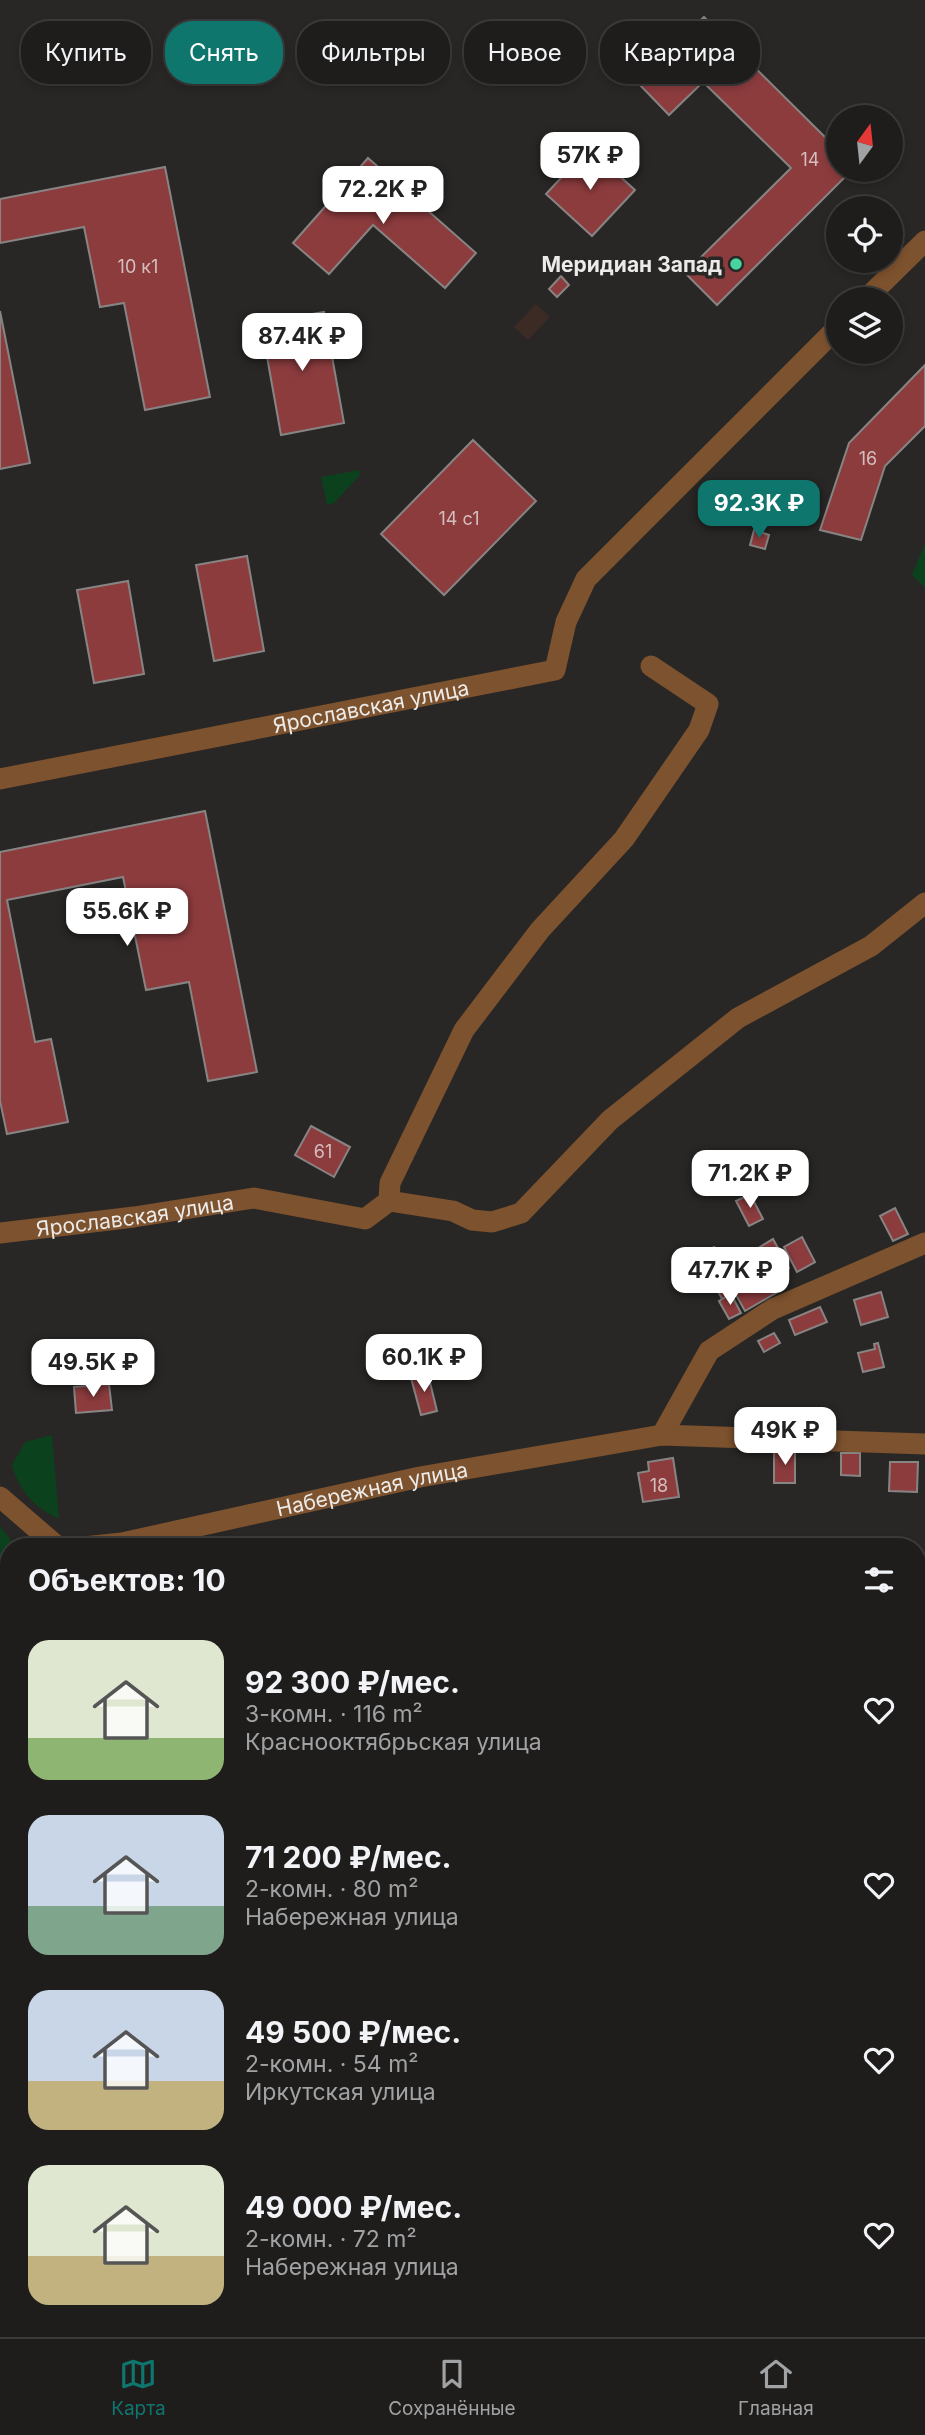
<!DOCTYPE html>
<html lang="ru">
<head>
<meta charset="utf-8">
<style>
	:root { --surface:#1f1d1c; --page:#272625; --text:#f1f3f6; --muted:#a1a2a3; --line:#3c3b3b; --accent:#0f766e }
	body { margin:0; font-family:Inter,sans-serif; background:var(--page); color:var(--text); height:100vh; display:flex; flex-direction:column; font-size:26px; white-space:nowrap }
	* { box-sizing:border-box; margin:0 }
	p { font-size:23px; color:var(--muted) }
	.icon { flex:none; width:38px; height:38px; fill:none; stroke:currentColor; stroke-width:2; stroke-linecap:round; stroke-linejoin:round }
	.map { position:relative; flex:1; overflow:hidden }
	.sheet { position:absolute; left:0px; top:1538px; width:926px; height:800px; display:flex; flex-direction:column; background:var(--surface); border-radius:28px 28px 0 0; box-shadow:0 4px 10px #0003,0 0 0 2px var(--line) }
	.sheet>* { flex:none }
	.guide { position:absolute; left:21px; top:21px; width:884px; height:63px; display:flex; gap:14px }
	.needle { width:46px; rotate:15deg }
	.fabs { position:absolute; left:826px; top:105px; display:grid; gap:14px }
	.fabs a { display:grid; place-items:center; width:77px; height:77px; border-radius:50%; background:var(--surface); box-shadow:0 4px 10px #0003,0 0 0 2px var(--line); font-size:35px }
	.price { position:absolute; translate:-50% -60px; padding:0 16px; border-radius:14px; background:#fff; color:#222; font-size:23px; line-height:46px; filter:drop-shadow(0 2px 4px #0008) }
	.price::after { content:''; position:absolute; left:50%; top:42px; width:21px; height:16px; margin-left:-10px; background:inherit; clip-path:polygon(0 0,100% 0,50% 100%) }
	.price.selected { background:var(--accent); color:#fff }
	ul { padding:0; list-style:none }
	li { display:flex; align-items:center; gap:21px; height:175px; padding:0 28px }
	li span { display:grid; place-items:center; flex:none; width:196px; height:140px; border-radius:21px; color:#555 }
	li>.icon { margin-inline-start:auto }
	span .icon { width:84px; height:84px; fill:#fffc; stroke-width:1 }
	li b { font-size:30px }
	h2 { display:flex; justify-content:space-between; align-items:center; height:84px; padding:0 28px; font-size:30px }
	.tag { padding:0 24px; border-radius:28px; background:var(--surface); box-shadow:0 4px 10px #0003,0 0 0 2px var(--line); font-size:24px; line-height:63px }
	.tag.selected { background:var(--accent); color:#fff }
	.menu { display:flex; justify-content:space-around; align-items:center; height:98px; border-top:2px solid var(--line); background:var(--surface); font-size:19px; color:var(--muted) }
	.menu a { display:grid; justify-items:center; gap:4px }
	.menu .selected { color:var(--accent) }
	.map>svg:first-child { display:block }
	.industrial { fill:#3c2a24 }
	.green { fill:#0b411c }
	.water { fill:#1177a5; stroke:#539ab9; stroke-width:2 }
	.building { fill:#8d3c3e; stroke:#878484; stroke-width:2 }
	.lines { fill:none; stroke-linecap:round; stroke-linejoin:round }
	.street { stroke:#7d522e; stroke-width:21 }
	.poi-dot { fill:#47d49e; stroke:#292725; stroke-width:2.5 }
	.labels { text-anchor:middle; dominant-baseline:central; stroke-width:7; stroke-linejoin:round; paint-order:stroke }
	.number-label { font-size:18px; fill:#d4bfbe }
	.poi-label { font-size:21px; font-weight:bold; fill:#ecebe9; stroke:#292725; text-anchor:end }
	.street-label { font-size:21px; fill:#ecebe9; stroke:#292725 }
</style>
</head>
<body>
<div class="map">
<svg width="925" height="2337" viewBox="0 0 925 2337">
	<rect width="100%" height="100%" fill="#292725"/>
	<polygon class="industrial" points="536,304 550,317 528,340 514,327"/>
	<g class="green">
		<polygon points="359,470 360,475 334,503 327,505 321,477"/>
		<polygon points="925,543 925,588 912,575"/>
		<path d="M52 1435 59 1519C35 1508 19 1491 12 1465L25 1442Z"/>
		<polygon points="0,1526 16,1547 9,1547 9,1764 0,1764"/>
		<polygon points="917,1570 925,1570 925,1606 917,1604"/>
		<polygon points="925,1725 925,2001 917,1998 917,1726"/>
		<polygon points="0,1814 9,1817 9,2121 0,2119"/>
		<polygon points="0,2166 9,2168 9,2211 0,2211"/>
		<polygon points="328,2329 725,2329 736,2337 343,2337"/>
	</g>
	<g class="water">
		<polygon points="917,1998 925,2001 925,2034 917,2034"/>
		<polygon points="0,2211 9,2211 9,2329 327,2329 343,2337 0,2337"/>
	</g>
	<g class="building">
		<polygon points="704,17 838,150 838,170 852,170 717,305 685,273 791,168 703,82 669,115 637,82"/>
		<polygon points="589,148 635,190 592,236 546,194"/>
		<polygon points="368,158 476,253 445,288 373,225 329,274 293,243"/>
		<polygon points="165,167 210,397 145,410 124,303 100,307 84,227 0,243 0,199"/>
		<polygon points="561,276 569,285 557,297 549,289"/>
		<polygon points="0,311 30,463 0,469"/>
		<polygon points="324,312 344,423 281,435 261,323"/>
		<polygon points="925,365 925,426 885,466 861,540 820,530 849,443"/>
		<polygon points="473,440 536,501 444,595 381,534"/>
		<polygon points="754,530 769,535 765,549 750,545"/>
		<polygon points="247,556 264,651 214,661 196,565"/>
		<polygon points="128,581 144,674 94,683 77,590"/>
		<polygon points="205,811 257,1072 208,1081 189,982 146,990 123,877 7,900 35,1042 51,1039 68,1122 7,1134 0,1101 0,852"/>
		<polygon points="311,1126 350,1147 334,1177 295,1155"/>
		<polygon points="750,1194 763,1219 749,1226 736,1201"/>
		<polygon points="895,1208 908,1234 893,1241 880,1216"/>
		<polygon points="802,1237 815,1262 797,1272 784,1247"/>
		<polygon points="773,1239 789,1268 771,1278 755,1250"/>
		<polygon points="714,1247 723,1265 717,1268 731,1294 722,1299 699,1255"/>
		<polygon points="762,1269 776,1293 745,1311 731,1286"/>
		<polygon points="881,1292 888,1317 861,1325 854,1300"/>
		<polygon points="731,1294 741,1313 729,1319 719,1301"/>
		<polygon points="820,1307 827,1322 795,1335 789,1320"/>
		<polygon points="774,1333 780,1343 764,1352 758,1341"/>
		<polygon points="878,1343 884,1367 863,1372 858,1353 875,1349 874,1344"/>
		<polygon points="428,1374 437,1411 421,1415 411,1378"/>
		<polygon points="109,1384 112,1410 76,1413 74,1387"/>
		<polygon points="795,1450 795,1483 774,1483 774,1451"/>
		<polygon points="841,1453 860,1453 860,1476 841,1475"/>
		<polygon points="673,1458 679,1497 643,1502 638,1473 649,1471 648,1462"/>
		<polygon points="890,1462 918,1462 917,1492 889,1491"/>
	</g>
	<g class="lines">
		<g class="street">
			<polyline points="866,299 925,241"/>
			<path id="s1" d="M0 779 555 670 566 622 586 579 838 327"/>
			<polyline points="389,1201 453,1211 472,1220 492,1222 521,1213 610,1120 738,1018 871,946 925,903"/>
			<path id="s2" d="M0 1233 134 1217 254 1198 365 1219 389 1201 390 1183 464 1030 540 930 624 839 699 730 708 704 651 666"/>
			<polyline points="662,1435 709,1351 773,1309 925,1243"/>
			<polyline points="0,1497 58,1547"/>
			<path id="s3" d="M84 1547 122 1543 420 1477 662 1435 925 1444"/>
			<polyline points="0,1784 9,1784"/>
			<polyline points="765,2329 776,2337"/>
		</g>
	</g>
	<circle class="poi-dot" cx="736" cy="264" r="7"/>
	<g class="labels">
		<g class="number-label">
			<text x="810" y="159">14</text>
			<text x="138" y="266">10 к1</text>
			<text x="868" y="458">16</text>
			<text x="459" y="518">14 с1</text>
			<text x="323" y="1151">61</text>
			<text x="659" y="1485">18</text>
		</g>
		<g class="poi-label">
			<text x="722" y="264">Меридиан Запад</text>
		</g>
		<g class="street-label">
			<text stroke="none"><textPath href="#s1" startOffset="378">Ярославская улица</textPath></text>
			<text stroke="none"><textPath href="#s2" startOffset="136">Ярославская улица</textPath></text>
			<text stroke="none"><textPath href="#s3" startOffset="294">Набережная улица</textPath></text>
		</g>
	</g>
</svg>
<div class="fabs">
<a><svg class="needle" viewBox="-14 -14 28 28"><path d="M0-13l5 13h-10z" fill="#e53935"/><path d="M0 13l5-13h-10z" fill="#a1a2a3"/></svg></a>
<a><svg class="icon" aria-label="locate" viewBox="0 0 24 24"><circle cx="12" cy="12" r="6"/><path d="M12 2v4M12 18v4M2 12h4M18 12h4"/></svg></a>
<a><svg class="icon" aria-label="layers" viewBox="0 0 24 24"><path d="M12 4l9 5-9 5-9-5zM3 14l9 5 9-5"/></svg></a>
</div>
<b class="price" style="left:590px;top:192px">57K ₽</b>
<b class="price" style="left:383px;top:226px">72.2K ₽</b>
<b class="price" style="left:302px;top:373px">87.4K ₽</b>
<b class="price selected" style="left:759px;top:540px">92.3K ₽</b>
<b class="price" style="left:127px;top:948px">55.6K ₽</b>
<b class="price" style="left:750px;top:1210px">71.2K ₽</b>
<b class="price" style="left:730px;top:1307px">47.7K ₽</b>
<b class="price" style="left:424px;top:1394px">60.1K ₽</b>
<b class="price" style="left:93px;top:1399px">49.5K ₽</b>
<b class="price" style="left:785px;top:1467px">49K ₽</b>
<div class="guide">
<a class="tag">Купить</a>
<a class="tag selected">Снять</a>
<a class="tag">Фильтры</a>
<a class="tag">Новое</a>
<a class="tag">Квартира</a>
</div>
<section class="sheet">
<h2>Объектов: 10<svg class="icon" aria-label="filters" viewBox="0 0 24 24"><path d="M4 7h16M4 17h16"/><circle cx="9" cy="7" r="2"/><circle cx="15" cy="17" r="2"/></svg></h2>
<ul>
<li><span style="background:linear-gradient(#dfe7d0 70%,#8fb573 0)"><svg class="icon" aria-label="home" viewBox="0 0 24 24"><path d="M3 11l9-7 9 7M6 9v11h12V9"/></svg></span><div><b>92 300 ₽/мес.</b><p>3-комн. · 116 m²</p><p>Краснооктябрьская улица</p></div><svg class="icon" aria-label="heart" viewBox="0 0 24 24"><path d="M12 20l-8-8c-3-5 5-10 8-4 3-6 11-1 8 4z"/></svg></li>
<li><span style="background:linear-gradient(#c9d6e8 65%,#7fa58c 0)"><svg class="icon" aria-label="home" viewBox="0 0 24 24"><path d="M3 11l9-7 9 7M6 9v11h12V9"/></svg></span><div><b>71 200 ₽/мес.</b><p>2-комн. · 80 m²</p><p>Набережная улица</p></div><svg class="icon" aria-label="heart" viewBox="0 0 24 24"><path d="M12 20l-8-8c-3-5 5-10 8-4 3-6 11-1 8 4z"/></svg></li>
<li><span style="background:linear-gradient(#c9d6e8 65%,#c2b280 0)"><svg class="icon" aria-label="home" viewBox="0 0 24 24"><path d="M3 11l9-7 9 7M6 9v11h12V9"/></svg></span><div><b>49 500 ₽/мес.</b><p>2-комн. · 54 m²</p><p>Иркутская улица</p></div><svg class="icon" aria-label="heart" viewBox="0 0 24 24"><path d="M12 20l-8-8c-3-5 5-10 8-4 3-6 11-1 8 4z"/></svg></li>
<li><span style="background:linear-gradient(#dfe7d0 65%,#c2b280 0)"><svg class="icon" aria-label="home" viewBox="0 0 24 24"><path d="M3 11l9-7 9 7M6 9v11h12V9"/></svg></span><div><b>49 000 ₽/мес.</b><p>2-комн. · 72 m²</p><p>Набережная улица</p></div><svg class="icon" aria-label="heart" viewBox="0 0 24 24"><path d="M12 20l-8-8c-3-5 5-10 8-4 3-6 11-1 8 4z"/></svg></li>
</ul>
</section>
</div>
<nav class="menu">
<a class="selected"><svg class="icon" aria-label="map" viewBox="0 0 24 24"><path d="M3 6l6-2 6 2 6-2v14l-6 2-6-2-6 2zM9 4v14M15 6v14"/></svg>Карта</a>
<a><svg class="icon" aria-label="saved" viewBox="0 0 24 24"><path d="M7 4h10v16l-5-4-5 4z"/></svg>Сохранённые</a>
<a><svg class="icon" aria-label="home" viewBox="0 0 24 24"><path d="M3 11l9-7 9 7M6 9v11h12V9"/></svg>Главная</a>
</nav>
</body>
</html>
